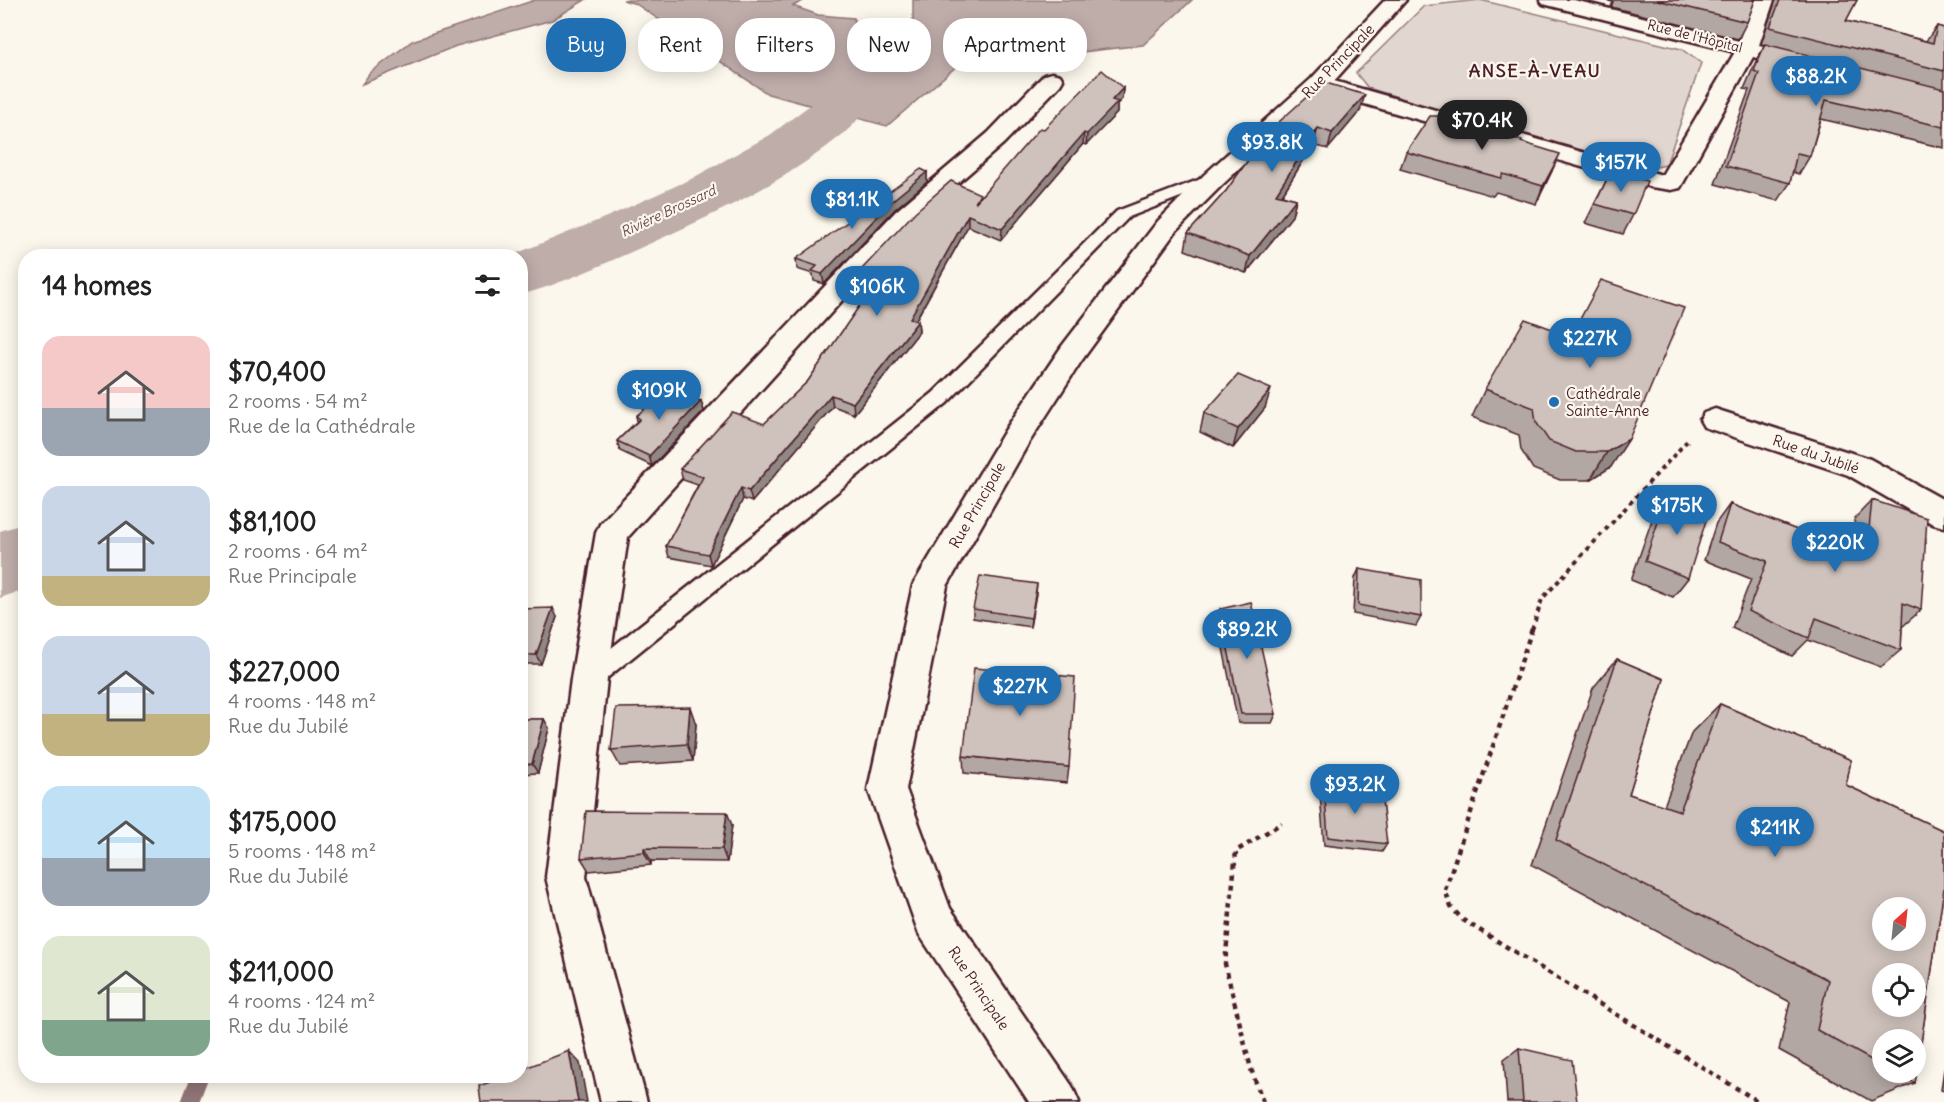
<!DOCTYPE html>
<html lang="en">
<head>
<meta charset="utf-8">
<style>
	:root { --surface:#fff; --page:#f2f2f2; --text:#222; --muted:#767676; --accent:#1f6fb2 }
	body { margin:0; font-family:Delius,sans-serif; background:var(--page); color:var(--text); height:100vh; display:flex; flex-direction:column; font-size:22px; white-space:nowrap }
	* { box-sizing:border-box; margin:0 }
	p { font-size:20px; color:var(--muted) }
	.icon { flex:none; width:33px; height:33px; fill:none; stroke:currentColor; stroke-width:2; stroke-linecap:round; stroke-linejoin:round }
	.map { position:relative; flex:1; overflow:hidden }
	.details { position:absolute; left:18px; top:249px; width:510px; height:834px; display:flex; flex-direction:column; background:var(--surface); border-radius:24px; box-shadow:0 3px 15px #0003 }
	.details>* { flex:none }
	.guide { position:absolute; left:546px; top:18px; width:570px; height:54px; display:flex; gap:12px }
	.needle { width:39px; rotate:27deg }
	.buttons { position:absolute; left:1872px; top:897px; display:grid; gap:12px }
	.buttons a { display:grid; place-items:center; width:54px; height:54px; border-radius:50%; background:var(--surface); box-shadow:0 3px 15px #0003; font-size:30px }
	.price { position:absolute; translate:-50% -51px; padding:0 14px; border-radius:21px; background:var(--accent); color:#fff; font-size:20px; line-height:39px; filter:drop-shadow(0 2px 3px #0008) }
	.price::after { content:''; position:absolute; left:50%; top:36px; width:18px; height:14px; margin-left:-9px; background:inherit; clip-path:polygon(0 0,100% 0,50% 100%) }
	.price.active { background:#222; color:#fff }
	ul { padding:0; list-style:none }
	li { display:flex; align-items:center; gap:18px; height:150px; padding:0 24px }
	li span { display:grid; place-items:center; flex:none; width:168px; height:120px; border-radius:18px; color:#555 }
	li>.icon { margin-inline-start:auto }
	span .icon { width:72px; height:72px; fill:#fffc; stroke-width:1 }
	li b { font-size:26px }
	h2 { display:flex; justify-content:space-between; align-items:center; height:72px; padding:0 24px; font-size:26px }
	.pill { padding:0 21px; border-radius:24px; background:var(--surface); box-shadow:0 3px 15px #0003; font-size:21px; line-height:54px }
	.pill.active { background:var(--accent); color:#fff }
	.map>svg:first-child { display:block }
	.green { fill:#e2d7d0; stroke:#967b7e; stroke-width:1.5 }
	.water { fill:#bfadaa; stroke:#907477; stroke-width:1.5 }
	.lines { fill:none; stroke-linecap:round; stroke-linejoin:round }
	.stream { fill:#907477; fill-rule:evenodd }
	.river { fill:#bfadaa; fill-rule:evenodd }
	.lane-casing { stroke:#4a1f2b; stroke-width:5 }
	.street-casing { stroke:#4a1f2b; stroke-width:5 }
	.path-far1 { stroke:#4a1f2b; stroke-width:4; stroke-dasharray:4.5 4.5; stroke-linecap:butt }
	.path { stroke:#4a1f2b; stroke-width:4.5; stroke-dasharray:5 5; stroke-linecap:butt }
	.lane { fill:#fbf7ec; fill-rule:evenodd }
	.street { fill:#fbf7ec; fill-rule:evenodd }
	.wall { fill:#b2a7a2; stroke:#4a1f2b; stroke-width:1.5; fill-rule:evenodd }
	.shaded-wall { fill:#918884; stroke:#4a1f2b; stroke-width:1.5 }
	.building { fill:#cfc2bc; stroke:#4a1f2b; stroke-width:1.5; fill-rule:evenodd }
	.poi-dot { fill:#1f6fb2; stroke:#fbf7ec; stroke-width:2 }
	.labels { text-anchor:middle; dominant-baseline:central; stroke-width:4.5; stroke-linejoin:round; paint-order:stroke }
	.far-street-label { font-size:14px; fill:#4a1f2b; stroke:#fbf7ec }
	.far-water-label { font-size:14px; font-style:italic; fill:#6d4a51; stroke:#fbf7ec }
	.street-label { font-size:15px; fill:#4a1f2b; stroke:#fbf7ec }
	.poi-label { font-size:15px; fill:#4a1f2b; stroke:#fbf7ec; text-anchor:start }
	.far-district-label { font-size:18px; font-weight:bold; letter-spacing:1.5px; fill:#4a1f2b; stroke:#fbf7ec }
</style>
</head>
<body>
<div class="map">
<svg width="1944" height="1102" viewBox="0 0 1944 1102">
	<rect width="100%" height="100%" fill="#fbf7ec"/>
	<filter id="ink" filterUnits="userSpaceOnUse"><feTurbulence type="fractalNoise" baseFrequency=".0167" numOctaves="2"/><feDisplacementMap in="SourceGraphic" scale="12" xChannelSelector="R" yChannelSelector="G"/><feConvolveMatrix kernelMatrix="1 2 1 2 8 2 1 2 1" color-interpolation-filters="sRGB"/></filter>
	<g filter="url(#ink)">
		<polygon class="green" points="1480,0 1681,49 1701,63 1666,165 1640,170 1368,88 1356,73 1424,6"/>
		<g class="water">
			<polygon points="535,0 585,0 552,20 456,46 362,84 370,73 412,41"/>
			<polygon points="623,0 805,0 793,6 818,15 854,18 858,45 904,56 913,22 913,0 1192,0 1143,45 957,66 887,126 768,94 636,4"/>
		</g>
		<g class="lines">
			<polygon class="stream" points="191,1076 209,1076 199,1102 181,1102"/>
			<g class="river">
				<path d="M837 95 856 99 864 111C853 128 837 139 821 151 765 192 702 220 640 248 601 265 562 284 520 295V256H510L609 216 691 179 770 135 818 99Z"/>
				<polygon points="26,523 26,589 0,598 0,531"/>
			</g>
			<g class="lane-casing">
				<polygon id="lane" points="1214,174 1219,176 1222,179 1219,182 1129,217 947,403 597,686 589,689 581,686 578,679 581,672 933,393 1117,211"/>
			</g>
			<g class="street-casing">
				<g id="street">
					<polygon points="1385,0 1406,0 1334,81 1662,175 1735,52 1543,4 1540,0 1574,0 1739,41 1754,0 1774,0 1759,45 1776,49 1779,54 1776,59 1768,60 1753,57 1683,183 1680,188 1671,190 1651,187 1323,92 1223,184 1176,231 1082,360 1028,444 947,586 906,789 950,908 1072,1086 1079,1102 1029,1102 919,934 868,789 913,585 1006,429 1062,346 1158,221 1205,174 1311,79"/>
					<polygon points="1052,73 1060,75 1063,80 1060,85 1004,143 914,221 628,537 607,679 586,877 647,1102 601,1102 546,877 571,679 596,533 600,524 896,211 988,133 1044,75"/>
					<polygon points="1715,409 1870,459 1944,500 1944,527 1933,524 1848,475 1704,427 1700,420 1704,413"/>
				</g>
			</g>
			<polyline class="path-far1" points="1532,630 1542,599 1688,440"/>
			<g class="path">
				<polyline points="1532,629 1445,890 1451,907 1463,920 1759,1102"/>
				<polyline points="1263,1102 1251,1069 1225,964 1236,851 1282,823"/>
			</g>
			<use href="#lane" class="lane"/>
			<use href="#street" class="street"/>
		</g>
		<g class="wall">
			<polygon points="1604,0 1755,0 1747,22 1738,39 1611,7 1613,2"/>
			<polygon points="1776,0 1857,0 1846,21 1926,41 1937,26 1944,28 1944,148 1821,119 1810,156 1799,174 1792,172 1790,183 1778,201 1715,184 1749,90 1744,89 1756,61 1765,45 1761,44"/>
			<polygon points="1123,88 1122,99 1117,104 1117,113 1086,145 1083,144 1001,240 968,226 916,320 918,321 919,332 854,414 833,406 752,502 743,499 711,565 669,557 666,546 698,485 683,480 680,469 764,424 808,381 865,298 851,293 850,282 980,197 1044,129"/>
			<polygon points="1360,111 1328,149 1313,145 1282,195 1296,199 1292,216 1246,273 1185,250 1188,233 1226,191 1269,131"/>
			<polygon points="1521,142 1552,171 1536,204 1496,192 1493,196 1400,169 1406,152"/>
			<polygon points="1611,171 1633,215 1623,234 1585,223"/>
			<polygon points="927,172 927,182 895,209 824,284 814,281 813,274 797,269 796,259"/>
			<polygon points="1571,336 1611,467 1590,480 1560,480 1533,469 1521,450 1519,435 1472,417 1485,389"/>
			<polygon points="701,401 704,411 652,466 620,451 617,441 637,421 636,416"/>
			<polygon points="1265,408 1233,448 1200,432 1204,413"/>
			<polygon points="1667,495 1688,578 1673,597 1631,580 1654,514"/>
			<polygon points="1872,500 1921,610 1902,627 1901,650 1881,667 1808,640 1792,656 1732,628 1751,579 1704,560 1716,523 1730,504 1851,551 1855,518"/>
			<polygon points="1359,569 1421,617 1416,626 1353,614 1355,578"/>
			<polygon points="1036,593 1030,627 973,618 973,609"/>
			<polygon points="520,609 557,617 541,664 520,664"/>
			<polygon points="1220,609 1276,714 1272,723 1238,723 1217,618"/>
			<path d="M1617 659 1664 679 1629 794 1664 806 1692 732 1720 704 1851 760 1846 785 1944 831V888L1915 1083 1871 1101 1779 1050 1790 1002 1532 865 1593 688ZM1882 908H1916V940H1882ZM1882 974H1916V1006H1882ZM1882 1040H1916V1072H1882Z"/>
			<polygon points="520,719 544,719 549,728 538,773 520,774"/>
			<polygon points="696,724 693,761 620,766 611,750"/>
			<polygon points="963,756 1069,767 1067,783 964,773"/>
			<polygon points="1324,785 1387,844 1382,852 1324,845 1320,794"/>
			<polygon points="732,825 727,862 651,861 651,865 589,871 581,858"/>
			<polygon points="1519,1048 1577,1102 1507,1102 1504,1059"/>
			<polygon points="1944,1069 1944,1091 1941,1090"/>
		</g>
		<g class="shaded-wall">
			<polygon points="1123,88 1122,99 1117,104 1117,113 1086,145 1087,134 1112,100"/>
			<polygon points="1365,95 1360,111 1328,149 1332,133"/>
			<polygon points="1318,128 1313,145 1272,211 1276,194"/>
			<polygon points="1084,133 1083,144 1001,240 1002,229"/>
			<polygon points="1560,154 1552,171 1536,204 1543,186"/>
			<polygon points="927,172 927,182 895,209 824,284 822,274 894,199"/>
			<polygon points="1296,199 1292,216 1246,273 1250,256"/>
			<polygon points="968,215 968,226 910,330 910,318"/>
			<polygon points="918,321 919,332 854,414 853,403"/>
			<polygon points="1271,389 1265,408 1233,448 1238,429"/>
			<polygon points="831,395 833,406 752,502 749,491"/>
			<polygon points="701,401 704,411 652,466 649,456"/>
			<polygon points="1629,439 1611,467 1590,480 1607,452"/>
			<polygon points="741,488 743,499 711,565 708,554"/>
			<polygon points="1037,584 1036,593 1030,627 1031,618"/>
			<polygon points="553,608 557,617 541,664 536,655"/>
			<polygon points="690,707 696,724 693,761 687,744"/>
			<polygon points="544,719 549,728 538,773 532,764"/>
			<polygon points="727,812 732,825 727,862 722,849"/>
			<polygon points="644,848 651,861 651,865 644,852"/>
			<polygon points="569,1051 580,1063 587,1102 578,1102"/>
		</g>
		<g class="building">
			<polygon points="1657,0 1755,0 1747,22"/>
			<polygon points="1780,0 1857,0 1846,21 1933,43 1937,26 1944,28 1944,71 1770,27"/>
			<polygon points="1765,44 1944,89 1944,127 1826,100 1810,156 1797,153 1790,183 1726,166 1759,73 1754,71"/>
			<polygon points="1102,70 1123,88 1112,100 1118,102 1087,134 1084,133 1002,229 968,215 910,318 918,321 853,403 831,395 749,491 741,488 708,554 666,546 703,477 680,469 732,412 764,424 808,381 871,289 850,282 915,212 951,181 980,194 975,203 1040,128 1044,129"/>
			<polygon points="1323,82 1365,95 1332,133 1318,128 1276,194 1296,199 1250,256 1188,233 1226,191 1269,131"/>
			<polygon points="1430,116 1441,116 1522,140 1521,142 1560,154 1543,186 1503,174 1501,178 1406,152"/>
			<polygon points="921,169 927,172 894,199 822,274 812,271 817,266 796,259"/>
			<polygon points="1611,171 1647,181 1633,215 1595,204"/>
			<polygon points="1601,280 1684,308 1629,439 1607,452 1576,452 1549,441 1536,422 1534,408 1485,389 1525,319 1571,336"/>
			<polygon points="1238,375 1271,389 1238,429 1204,413"/>
			<polygon points="669,388 701,401 649,456 617,441 640,419 636,416"/>
			<polygon points="1667,495 1709,511 1688,578 1645,561"/>
			<polygon points="1872,500 1927,518 1921,610 1903,603 1901,650 1816,618 1809,638 1748,611 1767,561 1718,542 1730,504 1866,557"/>
			<polygon points="1359,569 1421,580 1421,617 1358,605"/>
			<polygon points="980,576 1037,584 1031,618 973,609"/>
			<polygon points="1251,602 1276,714 1241,714 1220,609"/>
			<polygon points="553,608 536,655 520,655 520,609"/>
			<path d="M1617 659 1664 679 1629 794 1680 811 1720 704 1851 760 1846 785 1944 831V888L1915 1083 1895 1072H1916V1040H1882V1066L1817 1030 1828 980 1556 840ZM1882 908H1916V940H1882ZM1882 974H1916V1006H1882Z"/>
			<polygon points="974,668 1075,677 1069,767 963,756"/>
			<polygon points="690,707 687,744 611,750 616,708"/>
			<polygon points="520,719 544,719 532,764 520,765"/>
			<polygon points="1324,785 1381,792 1387,844 1328,837"/>
			<polygon points="586,811 727,812 722,849 644,848 644,852 581,858"/>
			<polygon points="1519,1048 1572,1060 1577,1102 1523,1102"/>
			<polygon points="569,1051 578,1102 481,1102 479,1086 506,1076 520,1076 520,1070"/>
		</g>
	</g>
	<circle class="poi-dot" cx="1554" cy="402" r="6"/>
	<g class="labels">
		<g class="far-street-label">
			<text transform="translate(1695 36) rotate(14)">Rue de l'Hôpital</text>
		</g>
		<g class="far-water-label">
			<text transform="translate(668 211) rotate(-25)">Rivière Brossard</text>
		</g>
		<g class="street-label">
			<text transform="translate(1338 61) rotate(-46)">Rue Principale</text>
			<text transform="translate(1816 454) rotate(19)">Rue du Jubilé</text>
			<text transform="translate(977 505) rotate(-60)">Rue Principale</text>
			<text transform="translate(979 988) rotate(56)">Rue Principale</text>
		</g>
		<g class="poi-label">
			<text x="1566" y="393">Cathédrale<tspan x="1566" dy="17">Sainte-Anne</tspan></text>
		</g>
		<g class="far-district-label">
			<text x="1535" y="70">ANSE-À-VEAU</text>
		</g>
	</g>
</svg>
<div class="buttons">
<a><svg class="needle" viewBox="-14 -14 28 28"><path d="M0-13l5 13h-10z" fill="#e53935"/><path d="M0 13l5-13h-10z" fill="#767676"/></svg></a>
<a><svg class="icon" aria-label="locate" viewBox="0 0 24 24"><circle cx="12" cy="12" r="6"/><path d="M12 2v4M12 18v4M2 12h4M18 12h4"/></svg></a>
<a><svg class="icon" aria-label="layers" viewBox="0 0 24 24"><path d="M12 4l9 5-9 5-9-5zM3 14l9 5 9-5"/></svg></a>
</div>
<b class="price" style="left:1816px;top:107px">$88.2K</b>
<b class="price active" style="left:1482px;top:151px">$70.4K</b>
<b class="price" style="left:1272px;top:173px">$93.8K</b>
<b class="price" style="left:1621px;top:193px">$157K</b>
<b class="price" style="left:852px;top:230px">$81.1K</b>
<b class="price" style="left:877px;top:317px">$106K</b>
<b class="price" style="left:1590px;top:369px">$227K</b>
<b class="price" style="left:659px;top:421px">$109K</b>
<b class="price" style="left:1677px;top:536px">$175K</b>
<b class="price" style="left:1835px;top:573px">$220K</b>
<b class="price" style="left:1247px;top:660px">$89.2K</b>
<b class="price" style="left:1020px;top:717px">$227K</b>
<b class="price" style="left:1355px;top:815px">$93.2K</b>
<b class="price" style="left:1775px;top:858px">$211K</b>
<div class="guide">
<a class="pill active">Buy</a>
<a class="pill">Rent</a>
<a class="pill">Filters</a>
<a class="pill">New</a>
<a class="pill">Apartment</a>
</div>
<section class="details">
<h2>14 homes<svg class="icon" aria-label="filters" viewBox="0 0 24 24"><path d="M4 7h16M4 17h16"/><circle cx="9" cy="7" r="2"/><circle cx="15" cy="17" r="2"/></svg></h2>
<ul>
<li><span style="background:linear-gradient(#f6c9c9 60%,#9aa5b1 0)"><svg class="icon" aria-label="home" viewBox="0 0 24 24"><path d="M3 11l9-7 9 7M6 9v11h12V9"/></svg></span><div><b>$70,400</b><p>2 rooms · 54 m²</p><p>Rue de la Cathédrale</p></div></li>
<li><span style="background:linear-gradient(#c9d6e8 75%,#c2b280 0)"><svg class="icon" aria-label="home" viewBox="0 0 24 24"><path d="M3 11l9-7 9 7M6 9v11h12V9"/></svg></span><div><b>$81,100</b><p>2 rooms · 64 m²</p><p>Rue Principale</p></div></li>
<li><span style="background:linear-gradient(#c9d6e8 65%,#c2b280 0)"><svg class="icon" aria-label="home" viewBox="0 0 24 24"><path d="M3 11l9-7 9 7M6 9v11h12V9"/></svg></span><div><b>$227,000</b><p>4 rooms · 148 m²</p><p>Rue du Jubilé</p></div></li>
<li><span style="background:linear-gradient(#bfe0f5 60%,#9aa5b1 0)"><svg class="icon" aria-label="home" viewBox="0 0 24 24"><path d="M3 11l9-7 9 7M6 9v11h12V9"/></svg></span><div><b>$175,000</b><p>5 rooms · 148 m²</p><p>Rue du Jubilé</p></div></li>
<li><span style="background:linear-gradient(#dfe7d0 70%,#7fa58c 0)"><svg class="icon" aria-label="home" viewBox="0 0 24 24"><path d="M3 11l9-7 9 7M6 9v11h12V9"/></svg></span><div><b>$211,000</b><p>4 rooms · 124 m²</p><p>Rue du Jubilé</p></div></li>
</ul>
</section>
</div>
</body>
</html>
